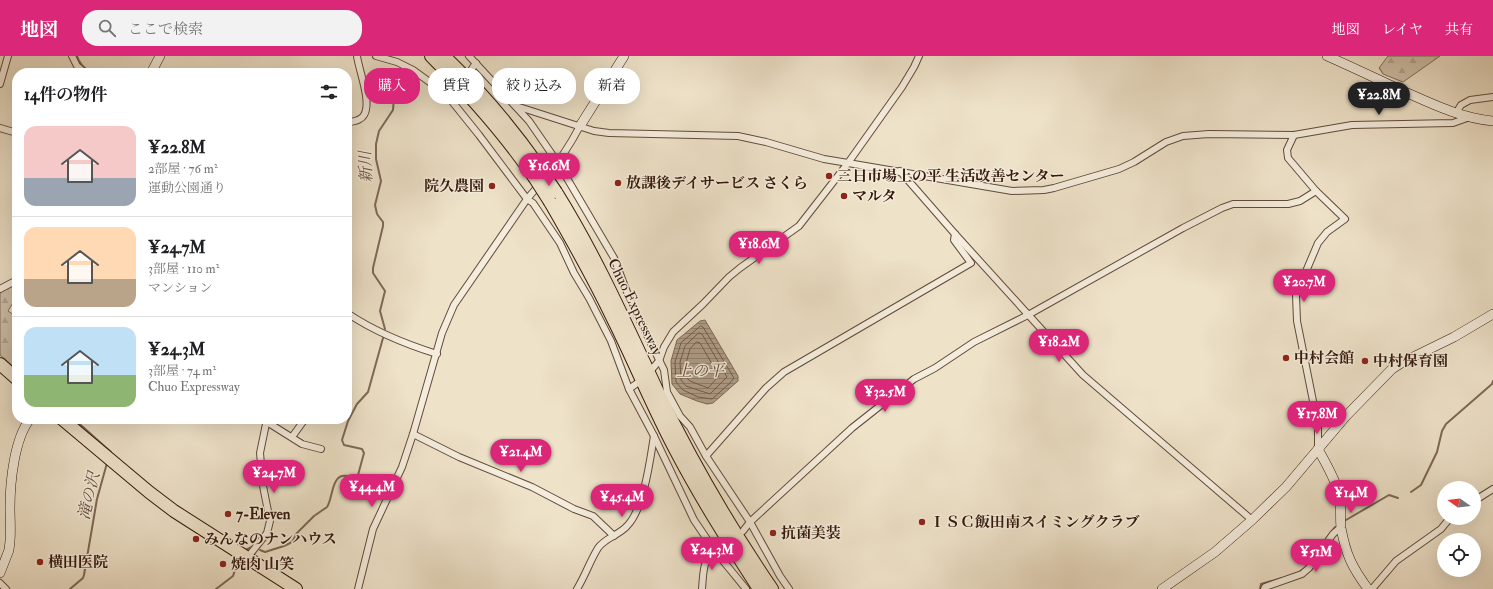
<!DOCTYPE html>
<html lang="ja">
<head>
<meta charset="utf-8">
<style>
	:root { --surface:#fff; --page:#f2f2f2; --text:#202124; --muted:#757577; --line:#e0e0e0; --accent:#db2777 }
	body { margin:0; font-family:"IM FELL Double Pica","Noto Serif JP",serif; background:var(--page); color:var(--text); height:100vh; display:flex; flex-direction:column; font-size:15px; white-space:nowrap }
	* { box-sizing:border-box; margin:0 }
	p { font-size:13px; color:var(--muted) }
	.icon { flex:none; width:22px; height:22px; fill:none; stroke:currentColor; stroke-width:2; stroke-linecap:round; stroke-linejoin:round }
	.map { position:relative; flex:1; overflow:hidden }
	.sheet { position:absolute; left:12px; top:12px; width:340px; height:356px; display:flex; flex-direction:column; background:var(--surface); border-radius:16px; box-shadow:0 4px 16px #0002 }
	.sheet>* { flex:none }
	.banner { position:absolute; left:364px; top:12px; width:380px; height:36px; display:flex; gap:8px }
	.needle { width:26px; rotate:284deg }
	.fabs { position:absolute; left:1437px; top:425px; display:grid; gap:8px }
	.fabs a { display:grid; place-items:center; width:44px; height:44px; border-radius:50%; background:var(--surface); box-shadow:0 4px 16px #0002; font-size:20px }
	.price { position:absolute; translate:-50% -34px; padding:0 9px; border-radius:14px; background:var(--accent); color:#fff; font-size:13px; line-height:26px; filter:drop-shadow(0 1px 2px #0008) }
	.price::after { content:''; position:absolute; left:50%; top:24px; width:12px; height:9px; margin-left:-6px; background:inherit; clip-path:polygon(0 0,100% 0,50% 100%) }
	.price.on { background:#222; color:#fff }
	ul { padding:0; list-style:none }
	li { display:flex; align-items:center; gap:12px; height:100px; padding:0 12px }
	li+li { border-top:1px solid var(--line) }
	li span { display:grid; place-items:center; flex:none; width:112px; height:80px; border-radius:12px; color:#555 }
	li>.icon { margin-inline-start:auto }
	span .icon { width:48px; height:48px; fill:#fffc; stroke-width:1 }
	li b { font-size:17px }
	h2 { display:flex; justify-content:space-between; align-items:center; height:48px; padding:0 12px; font-size:17px }
	.tag { padding:0 14px; border-radius:16px; background:var(--surface); box-shadow:0 4px 16px #0002; font-size:14px; line-height:36px }
	.tag.on { background:var(--accent); color:#fff }
	header { display:flex; align-items:center; gap:24px; box-sizing:border-box; height:56px; padding:0 20px; background:var(--accent); color:#fff }
	header strong { font-size:19px }
	nav { display:flex; gap:22px; margin-inline-start:auto; font-size:14px }
	.search { width:280px; height:36px; background:var(--page); display:flex; align-items:center; gap:10px; box-sizing:border-box; padding:0 14px; border-radius:16px; color:var(--muted); font-size:15px }
	.map>svg:first-child { display:block }
	.forest { fill:url(#forest-firs); stroke:#816c5a }
	.water { fill:url(#water-rules); stroke:#7e6856 }
	.lines { fill:none; stroke-linecap:round; stroke-linejoin:round }
	.shore { stroke:#725a4a; stroke-width:1 }
	.stream { stroke:#7e6856; stroke-width:2 }
	.street-casing { stroke:#624a3a; stroke-width:8 }
	.secondary-casing { stroke:#34180b; stroke-width:10 }
	.highway-casing { stroke:#34180b; stroke-width:14 }
	.street { stroke:#f4ecdc; stroke-width:6 }
	.secondary { stroke:#f4ecdc; stroke-width:9 }
	.highway { stroke:#eee2c9; stroke-width:12 }
	.highway-bridge-casing { stroke:#34180b; stroke-width:14; stroke-linecap:butt }
	.highway-bridge { stroke:#eee2c9; stroke-width:12 }
	.poi-dot { fill:#8f2418; stroke:#f4ecdc; stroke-width:1.5 }
	.labels { text-anchor:middle; dominant-baseline:central; stroke-width:3; stroke-linejoin:round; paint-order:stroke }
	.poi-label { font-size:15px; font-weight:bold; fill:#34180b; stroke:#f4ecdc; text-anchor:start }
	.street-label { font-size:15px; fill:#34180b; stroke:#f4ecdc }
	.water-label { font-size:16px; font-style:italic; fill:#654d3d; stroke:#f4ecdc }
</style>
</head>
<body>
<header>
<strong>地図</strong>
<div class="search"><svg class="icon" aria-label="search" viewBox="0 0 24 24"><circle cx="10" cy="10" r="6"/><path d="M15 15l6 6"/></svg>ここで検索</div>
<nav><a>地図</a><a>レイヤ</a><a>共有</a></nav>
</header>
<div class="map">
<svg width="1493" height="533" viewBox="0 0 1493 533">
	<defs>
		<pattern id="forest-firs" width="22" height="20" patternUnits="userSpaceOnUse"><rect width="22" height="20" fill="#cec0a9"/><path d="M5 1l3.5 6h-7zM16 11l3.5 6h-7z" fill="#b2a490"/></pattern>
		<pattern id="water-rules" width="6" height="5" patternUnits="userSpaceOnUse"><rect width="6" height="5" fill="#af9d88"/><path d="M0 2.5h6" fill="none" stroke="#8f7f6d"/></pattern>
	</defs>
	<rect width="100%" height="100%" fill="#eee2c9"/>
	<filter id="stains"><feTurbulence type="fractalNoise" baseFrequency=".005" numOctaves="4"/><feColorMatrix values="0 0 0 0 .2 0 0 0 0 .09 0 0 0 0 .02 0 0 0 .5 -.17"/></filter>
	<radialGradient id="worn" r=".72"><stop offset=".6" stop-color="#630" stop-opacity="0"/><stop offset="1" stop-color="#630" stop-opacity=".3"/></radialGradient>
	<g class="forest">
		<polygon points="1388,0 1440,0 1403,26 1383,18 1379,12"/>
		<polygon points="17,227 17,240 8,255 17,261 17,308 14,311 0,299 0,237 2,235"/>
	</g>
	<polygon class="water" points="705,264 738,320 738,325 713,347 707,348 697,345 680,338 672,328 671,305 677,284 700,265"/>
	<g class="lines">
		<g class="shore">
			<polygon points="701,270 703,271 734,322 730,327 712,343 698,341 683,334 676,326 675,306 681,287"/>
			<polygon points="699,277 702,278 727,321 710,338 686,330 681,324 680,306 685,290"/>
			<polygon points="697,286 700,287 719,320 708,332 690,325 687,322 686,307 690,293"/>
		</g>
		<g class="stream">
			<path d="M77 0C79 8 85 13 92 17"/>
			<polyline points="385,273 380,255 385,235 373,217 373,212 383,170 383,166 377,158 375,149 381,125 376,103 376,88 379,75 393,54 394,41 390,29 388,18"/>
			<polyline points="74,363 111,396 111,397"/>
			<polyline points="1411,436 1421,429 1437,396 1442,375 1446,368 1492,328 1493,325"/>
			<polyline points="1346,464 1389,439 1398,442"/>
			<polyline points="1321,489 1335,471"/>
			<path d="M260 494 265 496 284 490 292 486 297 477 314 460 327 451C332 444 332 422 342 420 348 419 352 422 358 419L364 397 362 393 344 389 342 384 348 365 357 348 368 336 383 282"/>
			<polyline points="243,495 252,491"/>
			<polyline points="1299,516 1305,512 1310,506"/>
			<polyline points="70,533 83,522 84,519 97,443 107,407"/>
			<polyline points="216,533 233,520 239,502"/>
			<polyline points="1260,533 1261,528 1282,522"/>
		</g>
		<g class="street-casing">
			<g id="street">
				<polyline points="72,0 77,10 85,17"/>
				<polyline points="376,0 397,6 413,14 446,38 479,79 527,143 533,147 560,187 574,217 589,242 611,285 629,333 654,380 694,464 715,495 746,533"/>
				<polyline points="469,0 529,65 558,107 614,202 630,244 664,314 667,336 680,360 690,371 706,400 750,466 780,520 789,533"/>
				<polyline points="469,17 476,7"/>
				<polyline points="0,28 8,0"/>
				<polyline points="446,38 453,32"/>
				<polyline points="516,50 594,75 609,77 738,80 766,86 824,103 848,107 1012,135 1044,134 1054,132 1119,113 1134,106 1166,86 1183,80 1209,78 1294,79 1352,69 1453,67 1470,61"/>
				<polyline points="1456,57 1461,49 1470,44 1493,41"/>
				<path d="M347 67C353 65 361 65 364 59 372 46 359 15 357 0"/>
				<polyline points="0,72 17,77"/>
				<polyline points="1294,79 1287,94 1288,102 1316,135 1345,163 1327,176 1318,187 1296,239 1297,265 1318,370 1318,393"/>
				<polyline points="900,115 955,178 1083,319 1252,464"/>
				<path d="M545 122C559 106 570 89 580 70"/>
				<polyline points="347,158 348,178 347,191"/>
				<polyline points="0,233 17,224"/>
				<path d="M347 257C375 276 405 288 437 298"/>
				<polyline points="652,313 659,305 664,291 673,276 703,248 729,221 740,212 799,170 848,107 902,31 914,11 919,0"/>
				<polyline points="629,333 636,328"/>
				<polyline points="267,366 302,388 321,393"/>
				<polyline points="413,378 459,401 532,431 574,453 593,460 614,480"/>
				<polyline points="292,381 305,363"/>
				<polyline points="706,400 766,332 784,316 971,207 954,184 955,178"/>
				<polyline points="1474,445 1493,433"/>
				<polyline points="743,475 750,466 852,372 914,323 935,312 974,286 1028,259 1183,172 1222,152 1233,148 1288,148 1300,145 1316,135"/>
				<polyline points="247,502 267,477 270,465 263,430 260,397 267,363"/>
				<polyline points="0,527 6,533"/>
				<polyline points="358,533 373,473 402,411 413,378 442,277 454,249 527,143 539,129"/>
				<path d="M577 533C585 520 590 505 598 492 605 482 619 479 627 470 644 453 650 404 654 380"/>
				<path d="M702 533C704 508 702 504 723 488"/>
				<polyline points="1264,533 1265,531 1302,518 1309,512 1333,478 1341,471"/>
				<polyline points="1372,533 1396,505 1441,473 1450,462"/>
			</g>
		</g>
		<g class="secondary-casing">
			<g id="secondary">
				<path d="M1327 0C1352 11 1377 23 1403 35 1432 48 1461 62 1493 65"/>
				<polyline points="151,17 160,0"/>
				<polyline points="580,70 624,0"/>
				<path d="M1318 393C1326 408 1336 424 1340 441 1341 451 1340 461 1341 472 1346 499 1352 511 1368 533"/>
				<path d="M0 517 9 494 10 485C11 474 10 463 10 452 10 427 14 383 30 363"/>
				<polyline points="1162,533 1215,496 1252,464 1286,431 1346,360 1392,313 1403,306 1454,281 1493,258"/>
			</g>
		</g>
		<g class="highway-casing">
			<g id="highway">
				<path d="M431 0C469 38 504 77 534 121"/>
				<path d="M444 0C480 34 512 72 540 112"/>
				<path d="M556 136C596 200 626 268 658 336 691 404 729 470 772 533"/>
				<path d="M550 146C572 184 594 223 613 263 635 307 653 352 676 395 701 443 730 488 759 533"/>
				<polyline points="0,308 17,323"/>
				<polyline points="62,363 149,436 174,455 296,533"/>
			</g>
		</g>
		<use href="#street" class="street"/>
		<use href="#secondary" class="secondary"/>
		<use href="#highway" class="highway"/>
		<g class="highway-bridge-casing">
			<g id="highway-bridge">
				<polyline points="540,112 556,136"/>
				<polyline points="534,121 550,146"/>
			</g>
		</g>
		<use href="#highway-bridge" class="highway-bridge"/>
	</g>
	<g class="poi-dot">
		<circle cx="829" cy="120" r="4"/>
		<circle cx="618" cy="127" r="4"/>
		<circle cx="492" cy="130" r="4"/>
		<circle cx="844" cy="140" r="4"/>
		<circle cx="1286" cy="302" r="4"/>
		<circle cx="1365" cy="305" r="4"/>
		<circle cx="228" cy="458" r="4"/>
		<circle cx="922" cy="466" r="4"/>
		<circle cx="773" cy="477" r="4"/>
		<circle cx="196" cy="483" r="4"/>
		<circle cx="40" cy="506" r="4"/>
		<circle cx="223" cy="508" r="4"/>
	</g>
	<g class="labels">
		<g class="poi-label">
			<text x="837" y="120">三日市場上の平 生活改善センター</text>
			<text x="626" y="127">放課後デイサービス さくら</text>
			<text x="484" y="130" text-anchor="end">院久農園</text>
			<text x="852" y="140">マルタ</text>
			<text x="1294" y="302">中村会館</text>
			<text x="1373" y="305">中村保育園</text>
			<text x="236" y="458">7-Eleven</text>
			<text x="930" y="466">ＩＳＣ飯田南スイミングクラブ</text>
			<text x="781" y="477">抗菌美装</text>
			<text x="204" y="483">みんなのナンハウス</text>
			<text x="48" y="506">横田医院</text>
			<text x="231" y="508">焼肉 山笑</text>
		</g>
		<g class="street-label">
			<text transform="translate(635 251) rotate(64)">Chuo Expressway</text>
		</g>
		<g class="water-label">
			<text transform="translate(366 111) rotate(-93)">新川</text>
			<text x="700" y="315">上の平</text>
			<text transform="translate(89 440) rotate(-77)">滝の沢</text>
		</g>
	</g>
	<rect width="100%" height="100%" filter="url(#stains)"/>
	<rect width="100%" height="100%" fill="url(#worn)"/>
</svg>
<div class="fabs">
<a><svg class="needle" viewBox="-14 -14 28 28"><path d="M0-13l5 13h-10z" fill="#e53935"/><path d="M0 13l5-13h-10z" fill="#757577"/></svg></a>
<a><svg class="icon" aria-label="locate" viewBox="0 0 24 24"><circle cx="12" cy="12" r="6"/><path d="M12 2v4M12 18v4M2 12h4M18 12h4"/></svg></a>
</div>
<b class="price on" style="left:1379px;top:60px">¥22.8M</b>
<b class="price" style="left:549px;top:131px">¥16.6M</b>
<b class="price" style="left:759px;top:209px">¥18.6M</b>
<b class="price" style="left:1304px;top:247px">¥20.7M</b>
<b class="price" style="left:1059px;top:307px">¥18.2M</b>
<b class="price" style="left:885px;top:357px">¥32.5M</b>
<b class="price" style="left:1317px;top:379px">¥17.8M</b>
<b class="price" style="left:521px;top:417px">¥21.4M</b>
<b class="price" style="left:274px;top:438px">¥24.7M</b>
<b class="price" style="left:372px;top:452px">¥44.4M</b>
<b class="price" style="left:1351px;top:458px">¥14M</b>
<b class="price" style="left:622px;top:462px">¥45.4M</b>
<b class="price" style="left:712px;top:515px">¥24.3M</b>
<b class="price" style="left:1316px;top:517px">¥51M</b>
<div class="banner">
<a class="tag on">購入</a>
<a class="tag">賃貸</a>
<a class="tag">絞り込み</a>
<a class="tag">新着</a>
</div>
<section class="sheet">
<h2>14件の物件<svg class="icon" aria-label="filters" viewBox="0 0 24 24"><path d="M4 7h16M4 17h16"/><circle cx="9" cy="7" r="2"/><circle cx="15" cy="17" r="2"/></svg></h2>
<ul>
<li><span style="background:linear-gradient(#f6c9c9 65%,#9aa5b1 0)"><svg class="icon" aria-label="home" viewBox="0 0 24 24"><path d="M3 11l9-7 9 7M6 9v11h12V9"/></svg></span><div><b>¥22.8M</b><p>2部屋 · 76 m²</p><p>運動公園通り</p></div></li>
<li><span style="background:linear-gradient(#ffd9b3 65%,#b9a48a 0)"><svg class="icon" aria-label="home" viewBox="0 0 24 24"><path d="M3 11l9-7 9 7M6 9v11h12V9"/></svg></span><div><b>¥24.7M</b><p>3部屋 · 110 m²</p><p>マンション</p></div></li>
<li><span style="background:linear-gradient(#bfe0f5 60%,#8fb573 0)"><svg class="icon" aria-label="home" viewBox="0 0 24 24"><path d="M3 11l9-7 9 7M6 9v11h12V9"/></svg></span><div><b>¥24.3M</b><p>3部屋 · 74 m²</p><p>Chuo Expressway</p></div></li>
</ul>
</section>
</div>
</body>
</html>
